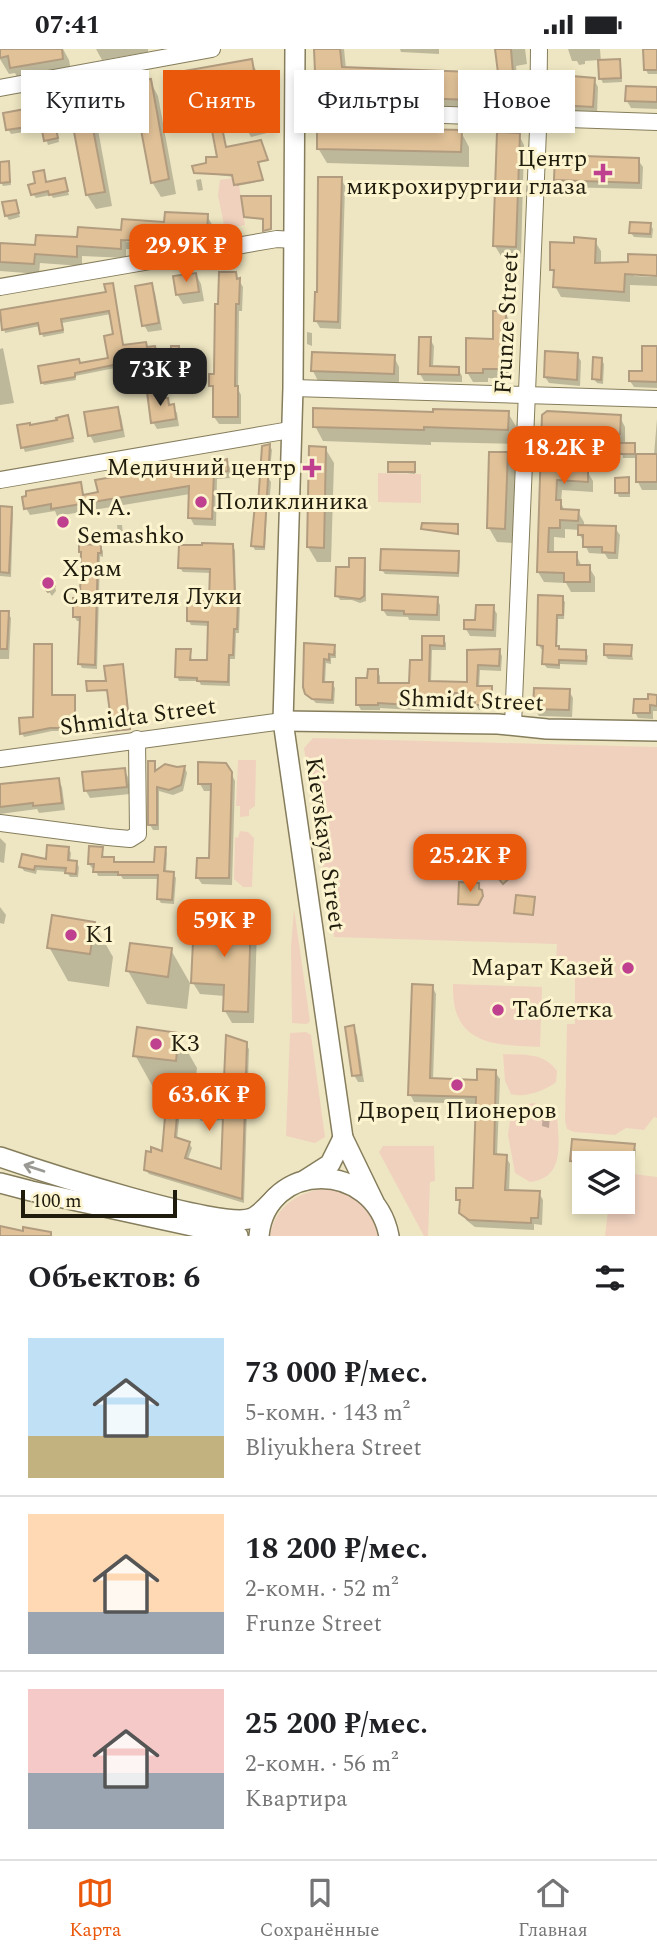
<!DOCTYPE html>
<html lang="ru">
<head>
<meta charset="utf-8">
<style>
	:root { --surface:#fff; --page:#f2f2f2; --text:#202124; --muted:#757577; --line:#e0e0e0; --accent:#ea580c }
	body { margin:0; font-family:Spectral,serif; background:var(--page); color:var(--text); height:100vh; display:flex; flex-direction:column; font-size:26px; white-space:nowrap }
	* { box-sizing:border-box; margin:0 }
	p { font-size:23px; color:var(--muted) }
	.icon { flex:none; width:38px; height:38px; fill:none; stroke:currentColor; stroke-width:2; stroke-linecap:round; stroke-linejoin:round }
	.map { position:relative; height:1187px; overflow:hidden }
	.details { display:flex; flex-direction:column; background:var(--surface); flex:1 }
	.details>* { flex:none }
	.top-card { position:absolute; left:21px; top:21px; width:616px; height:63px; display:flex; gap:14px }
	.fabs { position:absolute; left:572px; top:1102px; display:grid; gap:14px }
	.fabs a { display:grid; place-items:center; width:63px; height:63px; border-radius:0px; background:var(--surface); box-shadow:0 4px 10px #0003; font-size:35px }
	.scale { position:absolute; left:21px; bottom:18px; width:156px; box-sizing:border-box; padding-left:7px; border:4px solid #1f1c0e; border-top:0; font-size:19px; line-height:24px; white-space:nowrap; color:#1f1c0e; -webkit-text-stroke:5px #fcf3cf; paint-order:stroke }
	.price { position:absolute; translate:-50% -60px; padding:0 16px; border-radius:14px; background:var(--accent); color:#fff; font-size:23px; line-height:46px; filter:drop-shadow(0 2px 4px #0008) }
	.price::after { content:''; position:absolute; left:50%; top:42px; width:21px; height:16px; margin-left:-10px; background:inherit; clip-path:polygon(0 0,100% 0,50% 100%) }
	.price.active { background:#222; color:#fff }
	ul { padding:0; list-style:none }
	li { display:flex; align-items:center; gap:21px; height:175px; padding:0 28px }
	li+li { border-top:2px solid var(--line) }
	li span { display:grid; place-items:center; flex:none; width:196px; height:140px; border-radius:0px; color:#555 }
	li>.icon { margin-inline-start:auto }
	span .icon { width:84px; height:84px; fill:#fffc; stroke-width:1 }
	li b { font-size:30px }
	h2 { display:flex; justify-content:space-between; align-items:center; height:84px; padding:0 28px; font-size:30px }
	.chip { padding:0 24px; border-radius:0px; background:var(--surface); box-shadow:0 4px 10px #0003; font-size:24px; line-height:63px }
	.chip.active { background:var(--accent); color:#fff }
	.status { display:flex; justify-content:space-between; align-items:center; height:49px; padding:0 35px; background:var(--surface); direction:ltr }
	.status svg { height:19px; fill:currentColor }
	.dock { display:flex; justify-content:space-around; align-items:center; height:98px; border-top:2px solid var(--line); background:var(--surface); font-size:19px; color:var(--muted) }
	.dock a { display:grid; justify-items:center; gap:4px }
	.dock .active { color:var(--accent) }
	.map>svg:first-child { display:block }
	.green { fill:#f0d1be }
	.shadow { fill:#0003 }
	.building { fill:#e1c298; stroke:#b29c7f; stroke-width:2 }
	.lines { fill:none; stroke-linecap:round; stroke-linejoin:round }
	.minor-casing { stroke:#857d5c; stroke-width:18 }
	.major-casing { stroke:#857d5c; stroke-width:22 }
	.minor { stroke:#fff; stroke-width:16 }
	.major { stroke:#fff; stroke-width:19 }
	.oneway { stroke:#9a9993 }
	.poi-dot { fill:#bf408e; stroke:#fcf3cf; stroke-width:2.5 }
	.labels { text-anchor:middle; dominant-baseline:central; stroke-width:6; stroke-linejoin:round; paint-order:stroke }
	.poi-label { font-size:24px; fill:#1f1c0e; stroke:#fcf3cf; text-anchor:start }
	.street-label { font-size:24px; fill:#1f1c0e; stroke:#fcf3cf }
</style>
</head>
<body>
<div class="status"><b>07:41</b><svg viewBox="0 0 49 12"><path d="M0 12V9h3v3zM5 12V6h3v6zM10 12V3h3v9zM15 12V0h3v12zM26 1h20v11H26zM47 4h2v5h-2z"/></svg></div>
<div class="map">
<svg width="657" height="1187" viewBox="0 0 657 1187">
	<rect width="100%" height="100%" fill="#eee6c2"/>
	<g class="green">
		<polygon points="233,129 234,136 239,136 245,176 228,179 224,176 218,146 220,131"/>
		<polygon points="378,424 421,425 421,454 378,453"/>
		<polygon points="313,689 657,698 657,1069 654,1068 644,1081 626,1079 615,1086 574,1083 567,1080 565,1072 567,975 575,975 575,916 556,915 557,895 334,888 304,699"/>
		<polygon points="238,711 256,711 255,757 249,761 249,767 240,768 240,757 236,757"/>
		<polygon points="240,782 248,783 254,789 252,838 243,838 234,830 235,788 238,789"/>
		<polygon points="294,860 310,972 307,975 292,974 291,898"/>
		<path d="M453 935 542 938 540 998C493 996 451 996 453 935Z"/>
		<polygon points="306,983 311,986 325,1088 315,1094 286,1087 290,984"/>
		<path d="M503 1005C524 1006 544 1003 557 1022L556 1033C545 1042 524 1049 511 1045L505 1032Z"/>
		<path d="M533 1054 552 1058 557 1063C558 1091 567 1129 530 1133L515 1124 508 1086 511 1064 517 1059Z"/>
		<polygon points="383,1097 434,1097 435,1132 430,1133 428,1187 424,1187 379,1103"/>
		<polygon points="623,1116 632,1117 634,1125 657,1128 657,1187 605,1187 609,1153 623,1153"/>
		<path d="M325 1139C355 1145 370 1157 378 1187H270C275 1157 297 1144 325 1139Z"/>
	</g>
	<g class="shadow">
		<polygon points="0,0 63,0 69,11 72,27 21,35 15,24 9,25 0,10"/>
		<polygon points="96,0 148,0 148,3 102,11"/>
		<polygon points="315,0 344,0 346,20 500,26 497,0 525,0 527,15 516,17 517,26 522,27 528,36 528,62 323,54 318,44"/>
		<polygon points="400,0 439,0 439,5 401,3"/>
		<polygon points="568,0 600,0 601,13 619,12 621,16 622,33 603,34 601,30 600,11 585,12 585,15 579,16 577,12 572,12"/>
		<polygon points="657,2 657,25 648,25 646,21"/>
		<polygon points="251,12 258,25 261,41 197,53 189,39"/>
		<polygon points="594,31 598,38 597,65 564,63 560,56"/>
		<polygon points="150,32 158,47 176,145 161,148 152,133"/>
		<polygon points="657,39 657,60 631,59 627,52"/>
		<polygon points="85,45 94,59 112,157 96,160 87,146"/>
		<polygon points="257,52 263,62 267,84 251,88 245,77 228,80 222,70"/>
		<polygon points="24,62 27,71 49,66 53,77 57,81 59,93 48,96 43,80 11,85 8,80"/>
		<polygon points="461,83 469,98 469,118 327,114 318,99"/>
		<polygon points="519,86 524,96 521,208 501,207 495,197"/>
		<polygon points="260,93 267,112 258,114 262,132 237,137 234,128 195,123 219,110 225,100"/>
		<polygon points="638,111 643,118 642,140 560,138 556,130"/>
		<polygon points="8,114 11,136 3,137 1,133"/>
		<polygon points="43,123 47,135 64,131 69,146 53,149 51,146 36,149 33,145"/>
		<polygon points="201,130 203,141 198,142 196,131"/>
		<polygon points="341,130 345,137 341,280 320,279 316,272"/>
		<polygon points="15,153 20,168 9,171 6,166"/>
		<polygon points="207,167 213,177 212,195 126,189 126,193 168,195 167,202 126,200 126,209 82,207 82,217 40,214 39,225 0,222 0,196 37,198"/>
		<polygon points="650,176 653,180 652,189 634,188 631,184"/>
		<polygon points="594,191 601,202 601,215 630,215 657,208 657,225 634,224 634,227 657,228 657,237 630,236 630,253 561,248 555,237 555,227 552,221 576,196"/>
		<polygon points="196,225 201,235 204,252 183,255 177,245"/>
		<polygon points="235,225 243,238 242,262 239,262 238,340 241,346 241,375 219,375 214,368 215,343 211,336 215,327 220,256"/>
		<polygon points="151,236 155,244 162,281 148,283 144,276"/>
		<polygon points="114,239 124,298 154,298 157,309 149,310 149,314 127,318 130,334 124,335 120,318 75,327 76,331 44,336 42,333 80,316 110,310 115,287 111,265 62,274 64,284 43,288 40,277 5,284 0,262 108,244"/>
		<polygon points="505,264 511,274 509,330 488,329 488,333 473,333 467,323 494,292"/>
		<polygon points="307,283 312,284 312,297 307,295"/>
		<polygon points="430,290 434,297 433,319 458,320 462,327 462,333 424,332 420,325"/>
		<polygon points="3,299 14,354 0,356 0,300"/>
		<polygon points="657,299 657,339 634,338 630,332 644,324"/>
		<polygon points="577,306 581,312 580,337 549,334 545,328"/>
		<polygon points="394,308 399,318 399,334 318,332 313,322"/>
		<polygon points="601,310 604,315 603,335 597,334 594,330"/>
		<polygon points="187,329 189,337 182,338 180,330"/>
		<polygon points="161,343 177,364 179,377 157,380 153,373"/>
		<polygon points="117,360 121,367 125,388 94,394 90,386"/>
		<polygon points="508,364 517,379 516,395 431,393 431,396 323,392 315,377 434,365"/>
		<polygon points="544,367 620,368 625,378 625,395 634,395 636,406 654,406 657,370 657,441 642,441 638,433 638,409 623,409 620,395 568,392 566,421 587,422 593,432 593,443 562,441 561,454 565,462 578,463 584,473 584,478 615,479 620,486 618,510 608,510 605,505 589,504 580,486 580,481 565,480 565,489 554,488 554,504 576,505 582,518 589,518 595,528 595,543 571,543 566,534 544,533 538,523"/>
		<polygon points="68,368 74,393 25,403 23,398 30,378"/>
		<polygon points="270,397 272,401 269,430 271,433 269,459 267,459 265,501 255,501 253,497 261,457"/>
		<polygon points="325,399 334,414 331,513 317,513 308,498"/>
		<polygon points="507,405 515,420 513,494 497,493 489,479"/>
		<polygon points="226,412 230,419 231,429 217,430 216,477 194,476 190,468 190,445 57,467 55,462 30,466 26,459 80,435 85,447 171,423 215,420"/>
		<polygon points="415,417 415,425 389,422"/>
		<polygon points="628,430 630,435 630,448 619,448 617,443"/>
		<polygon points="0,459 11,460 13,464 11,528 0,527"/>
		<polygon points="117,476 122,476 123,485 118,485"/>
		<polygon points="100,497 103,502 103,508 100,507 97,620 82,619 80,615 81,572 77,572 74,567 82,551 83,507 80,503"/>
		<polygon points="232,497 235,501 236,550 240,555 239,584 236,584 235,610 230,610 230,637 201,636 199,632 179,632 177,627 190,602 192,612 208,613 209,577 191,576 189,572 211,554 212,524 183,523 180,519"/>
		<polygon points="458,504 460,508 459,528 385,525 382,521"/>
		<polygon points="364,510 366,515 366,552 360,554 352,551 340,551 337,546"/>
		<polygon points="54,533 56,542 52,547 44,536"/>
		<polygon points="562,549 565,553 564,570 558,570 557,598 560,602 585,603 588,607 587,616 560,615 560,620 547,619 544,615 544,601 541,600 539,596"/>
		<polygon points="437,550 440,556 440,572 409,571 408,568 387,567 383,561"/>
		<polygon points="493,558 497,565 496,588 470,587 466,580 477,573"/>
		<polygon points="0,563 8,564 11,569 9,610 0,610"/>
		<polygon points="424,589 443,589 446,594 446,601 432,601 431,634 468,634 469,603 499,602 502,607 501,622 480,621 479,638 491,639 494,644 494,658 489,657 488,661 479,661 473,649 455,648 455,659 430,659 430,662 380,659 380,661 361,661 358,656 369,631 377,622 380,627 380,636 410,636 423,613"/>
		<polygon points="306,596 334,598 336,602 336,609 331,609 331,615 326,614 325,634 332,635 335,639 334,655 316,654 308,646"/>
		<polygon points="51,597 53,601 53,648 74,648 76,652 76,672 72,672 71,682 52,682 24,688 22,684 35,670"/>
		<polygon points="631,598 633,611 608,610 605,606"/>
		<polygon points="123,619 130,681 95,685 94,683 113,673 109,642 89,641 108,633"/>
		<polygon points="569,642 573,649 572,668 539,667 535,660"/>
		<polygon points="657,647 657,662 653,662 653,670 638,669 635,663"/>
		<polygon points="154,714 157,722 185,719 187,724 183,742 173,746 159,742 159,781 153,781 150,776"/>
		<polygon points="124,721 128,728 130,745 90,749 86,742 84,725"/>
		<polygon points="231,724 235,732 232,836 202,835 197,828 211,811 213,742 204,742 200,735"/>
		<polygon points="58,731 62,738 65,761 39,764 37,760 0,765 0,737"/>
		<polygon points="0,789 6,795 4,814 0,813"/>
		<polygon points="68,799 71,804 70,813 76,813 79,818 78,828 70,828 67,823 37,821 36,825 24,822 21,817 47,812"/>
		<polygon points="102,800 104,810 113,810 116,815 156,814 165,800 167,804 166,824 173,825 176,829 174,855 161,854 158,849 160,830 123,830 121,827 98,827 95,819 92,819 89,815"/>
		<polygon points="479,842 483,849 479,857 461,856 460,855"/>
		<polygon points="0,858 6,866 4,875 0,874"/>
		<polygon points="250,868 257,880 254,974 232,974 225,962 225,947 200,945 193,934 228,875"/>
		<polygon points="94,875 113,908 109,938 68,932 49,898"/>
		<polygon points="171,901 190,934 187,960 147,955 128,922"/>
		<polygon points="432,937 436,945 433,1031 478,1032 495,1023 500,1030 497,1107 506,1108 510,1115 509,1143 539,1144 543,1151 542,1176 534,1175 534,1181 475,1178 466,1171 458,1150 475,1141 478,1055 414,1053 410,1045"/>
		<polygon points="353,978 357,986 364,1033 358,1033 354,1026"/>
		<polygon points="178,986 197,1019 194,1045 174,1042 181,1052 177,1091 189,1094 192,1099 188,1110 223,1123 225,1071 201,1072 198,1067 225,1054 246,995 249,1000 244,1154 149,1125 146,1121 164,1104 169,1042 154,1040 135,1006"/>
		<polygon points="543,1064 550,1066 549,1079 542,1077"/>
		<polygon points="634,1097 636,1101 634,1121 623,1120 623,1115 584,1115 584,1117 575,1116 572,1112"/>
	</g>
	<g class="building">
		<polygon points="0,0 62,0 63,10 10,19 8,7 0,9"/>
		<polygon points="314,0 340,0 342,18 498,24 495,0 511,0 513,24 523,25 523,53 316,45"/>
		<polygon points="643,0 657,0 657,21 644,21"/>
		<polygon points="252,10 255,28 188,40 184,22"/>
		<polygon points="620,10 621,29 599,30 598,11"/>
		<polygon points="560,26 595,29 593,58 558,56"/>
		<polygon points="151,30 169,130 151,134 132,33"/>
		<polygon points="626,37 657,38 657,53 625,52"/>
		<polygon points="86,43 105,143 86,146 67,46"/>
		<polygon points="258,50 263,75 243,78 241,67 221,71 218,58"/>
		<polygon points="25,60 26,69 50,64 52,76 55,75 58,89 44,92 41,76 6,81 3,64"/>
		<polygon points="220,69 226,98 261,91 268,111 258,113 263,131 234,136 232,126 194,124 192,117 206,114 206,108 217,108 210,71"/>
		<polygon points="317,78 462,81 461,103 317,100"/>
		<polygon points="497,83 520,84 516,198 493,197"/>
		<polygon points="555,106 639,109 639,134 554,131"/>
		<polygon points="9,112 10,133 0,134 0,113"/>
		<polygon points="44,121 46,133 65,129 68,142 49,146 48,142 31,146 28,136 35,134 33,123"/>
		<polygon points="318,128 342,128 338,273 314,272 315,243 317,243"/>
		<polygon points="241,147 271,147 271,180 263,182 263,170 244,168"/>
		<polygon points="16,151 19,164 5,167 2,153"/>
		<polygon points="165,163 208,165 207,186 163,183 163,193 121,191 121,200 77,197 77,208 35,205 34,215 0,213 0,194 35,196 36,186 77,188 78,178 121,181 122,170 164,173"/>
		<polygon points="630,173 651,174 650,185 629,184"/>
		<polygon points="574,188 596,190 595,214 628,213 628,205 657,206 657,227 625,225 624,243 553,238 554,221 550,221 550,193 574,194"/>
		<polygon points="219,223 236,223 237,230 240,229 239,255 236,255 235,337 238,337 238,368 213,368 213,337 209,337 209,325 214,325 215,255 218,255"/>
		<polygon points="196,224 199,243 176,246 173,227"/>
		<polygon points="113,234 123,296 146,293 147,298 155,297 157,306 148,307 149,311 126,314 129,331 121,332 118,315 75,324 75,328 41,334 38,317 79,310 80,314 108,309 104,287 113,285 109,262 61,270 63,281 40,285 38,274 2,281 0,261 106,243 104,235"/>
		<polygon points="152,234 159,274 142,277 135,237"/>
		<polygon points="493,262 506,262 505,320 483,320 483,324 466,324 466,289 493,290"/>
		<polygon points="419,288 431,288 430,317 459,318 459,326 418,325"/>
		<polygon points="171,297 179,297 179,319 170,319"/>
		<polygon points="642,297 657,297 657,333 629,332 629,322 642,322"/>
		<polygon points="545,302 578,304 577,331 544,328"/>
		<polygon points="312,303 395,306 394,325 311,322"/>
		<polygon points="593,308 602,309 601,331 592,330"/>
		<polygon points="162,341 163,349 168,349 169,356 174,355 176,370 151,374 147,343"/>
		<polygon points="118,358 122,381 88,387 84,363"/>
		<polygon points="313,359 433,363 433,360 509,362 508,381 424,378 424,381 313,378"/>
		<polygon points="547,362 621,366 620,385 563,383 561,418 588,420 588,433 557,431 556,451 561,451 561,460 579,461 578,472 560,471 560,479 549,479 548,503 577,503 577,516 590,516 590,533 564,533 564,524 537,523 542,366"/>
		<polygon points="68,366 73,389 21,399 17,376 30,374 30,376 57,371 56,369"/>
		<rect x="618" y="394" width="17" height="11"/>
		<polygon points="270,395 264,498 251,497 255,455 264,455 258,455 262,397"/>
		<polygon points="309,397 326,398 324,499 307,498"/>
		<polygon points="489,403 508,403 505,480 487,479"/>
		<rect x="636" y="405" width="21" height="28"/>
		<polygon points="227,410 228,422 214,423 212,470 188,469 189,437 51,460 51,455 24,460 22,448 26,447 26,442 81,433 83,446 98,443 95,431 170,418 171,421 189,421 190,417 214,418 214,414"/>
		<rect x="388" y="413" width="27" height="10"/>
		<polygon points="629,428 629,444 615,444 615,429"/>
		<polygon points="0,457 12,458 9,524 0,523"/>
		<polygon points="422,474 458,475 458,485 421,480"/>
		<polygon points="578,476 616,477 615,504 602,503 602,498 583,498 583,486 578,486"/>
		<polygon points="202,494 233,495 235,548 238,549 237,580 234,580 233,606 229,606 228,633 197,632 197,629 175,628 176,600 191,600 190,611 207,611 208,573 187,572 187,552 209,552 210,520 178,519 179,496 202,496"/>
		<polygon points="79,495 101,496 101,504 98,504 95,616 78,615 80,568 73,568 73,549 80,549 81,503 79,503"/>
		<polygon points="381,500 459,502 458,524 380,521"/>
		<polygon points="349,509 365,509 364,547 360,550 335,547 336,518 349,518"/>
		<polygon points="48,527 55,532 55,537 48,543 42,537 41,532"/>
		<polygon points="382,545 438,548 437,566 404,565 404,562 382,561"/>
		<polygon points="538,546 563,547 563,566 557,566 556,597 559,597 559,600 586,601 586,612 559,611 559,616 542,615 543,597 537,596"/>
		<polygon points="476,556 494,556 493,581 464,580 464,571 475,571"/>
		<polygon points="0,562 9,562 7,600 0,600"/>
		<polygon points="422,587 444,587 444,597 430,596 429,632 467,633 467,601 500,600 499,617 478,616 477,637 492,637 492,653 486,653 486,656 475,656 475,653 472,653 472,644 453,644 453,654 428,654 428,657 378,654 378,656 356,656 356,629 367,629 368,620 378,620 378,634 409,634 410,611 422,611"/>
		<polygon points="304,594 335,596 334,606 329,605 329,611 324,610 323,633 333,633 332,651 312,650 305,645 303,638"/>
		<polygon points="34,595 52,595 52,646 75,646 75,669 70,669 70,679 50,679 20,685 19,669 33,668"/>
		<polygon points="604,595 632,596 631,607 604,606"/>
		<polygon points="123,615 130,680 93,684 91,673 111,671 107,641 87,642 86,632 106,632 104,617"/>
		<polygon points="534,639 570,640 569,661 533,660"/>
		<polygon points="648,645 657,646 657,657 650,656 650,664 633,664 634,650 648,650"/>
		<polygon points="148,712 155,712 155,722 165,715 177,718 185,717 181,736 169,741 157,738 157,776 148,776"/>
		<polygon points="198,713 226,714 232,723 229,829 196,829 197,809 209,809 211,735 198,735"/>
		<polygon points="125,719 127,738 84,742 82,723"/>
		<polygon points="59,729 62,754 33,757 33,754 0,758 0,735"/>
		<polygon points="47,796 69,798 68,811 77,812 76,825 65,824 66,819 35,817 34,821 19,818 22,805 46,810"/>
		<polygon points="89,797 103,798 102,808 114,808 114,813 154,813 155,798 166,798 164,822 174,823 172,851 157,850 158,826 118,826 118,823 93,823 94,815 88,815"/>
		<polygon points="504,817 512,827 503,835 495,825"/>
		<polygon points="459,833 479,834 479,840 482,841 483,847 478,856 458,855"/>
		<polygon points="516,846 535,848 533,866 514,864"/>
		<polygon points="52,866 95,873 90,905 47,899"/>
		<polygon points="226,866 251,867 248,963 223,962 224,936 191,934 194,872 226,873"/>
		<polygon points="130,894 172,899 168,928 126,922"/>
		<polygon points="412,935 433,936 430,1029 477,1031 477,1020 496,1021 494,1105 507,1106 505,1141 540,1142 538,1169 531,1169 531,1174 469,1171 459,1164 460,1151 456,1151 456,1139 473,1139 476,1048 408,1046"/>
		<polygon points="354,976 361,1026 352,1027 345,978"/>
		<polygon points="137,978 179,984 176,1012 133,1007"/>
		<polygon points="226,986 247,993 242,1150 144,1121 146,1102 151,1103 151,1098 162,1102 168,1034 179,1046 175,1088 190,1093 185,1109 221,1120 223,1067 196,1068 196,1053 223,1052"/>
		<polygon points="572,1090 635,1095 632,1117 570,1112"/>
		<polygon points="0,1177 23,1182 23,1178 51,1183 51,1187 0,1187"/>
	</g>
	<g class="lines">
		<g class="minor-casing">
			<g id="minor">
				<polyline points="0,39 212,0"/>
				<polyline points="295,61 657,73"/>
				<polyline points="0,238 277,190 294,191"/>
				<polyline points="293,339 657,350"/>
				<polyline points="0,431 290,381"/>
				<polyline points="513,676 538,81 539,0"/>
				<polyline points="0,710 283,672"/>
				<polyline points="0,774 108,788 130,790 138,785 137,690"/>
			</g>
		</g>
		<g class="major-casing">
			<g id="major">
				<polyline points="295,0 293,339 283,672 343,1089 374,1153"/>
				<polyline points="283,672 498,675 547,680 657,682"/>
				<path d="M0 1108C38 1121 223 1182 252 1169 261 1165 269 1155 276 1148"/>
				<polyline points="305,1131 330,1115 343,1089"/>
				<polyline points="0,1134 31,1142 238,1187"/>
				<path d="M259 1187C266 1111 374 1110 389 1187"/>
			</g>
		</g>
		<use href="#minor" class="minor"/>
		<use href="#major" class="major"/>
	</g>
	<defs><path id="oneway-shaft" d="M-6 0H5M1.5-3L5.5 0L1.5 3" fill="none" stroke-width="1.6" stroke-linecap="round" stroke-linejoin="round" transform="scale(1.75)"/></defs>
	<use class="oneway" href="#oneway-shaft" transform="translate(34 1119) rotate(-162)"/>
	<g class="poi-dot">
		<path d="M599.5 113.5h7v7h7v7h-7v7h-7v-7h-7v-7h7z"/>
		<path d="M308.5 408.5h7v7h7v7h-7v7h-7v-7h-7v-7h7z"/>
		<circle cx="201" cy="453" r="7"/>
		<circle cx="63" cy="473" r="7"/>
		<circle cx="48" cy="534" r="7"/>
		<circle cx="71" cy="886" r="7"/>
		<circle cx="628" cy="919" r="7"/>
		<circle cx="498" cy="961" r="7"/>
		<circle cx="156" cy="995" r="7"/>
		<circle cx="457" cy="1036" r="7"/>
	</g>
	<g class="labels">
		<g class="poi-label">
			<text x="587" y="110" text-anchor="end">Центр<tspan x="587" dy="28">микрохирургии глаза</tspan></text>
			<text x="296" y="419" text-anchor="end">Медичний центр</text>
			<text x="215" y="453">Поликлиника</text>
			<text x="77" y="459">N. A.<tspan x="77" dy="28">Semashko</tspan></text>
			<text x="62" y="520">Храм<tspan x="62" dy="28">Святителя Луки</tspan></text>
			<text x="85" y="886">К1</text>
			<text x="614" y="919" text-anchor="end">Марат Казей</text>
			<text x="512" y="961">Таблетка</text>
			<text x="170" y="995">К3</text>
			<text x="457" y="1062" text-anchor="middle">Дворец Пионеров</text>
		</g>
		<g class="street-label">
			<text transform="translate(507 274) rotate(-87)">Frunze Street</text>
			<text transform="translate(471 652) rotate(2)">Shmidt Street</text>
			<text transform="translate(138 668) rotate(-8)">Shmidta Street</text>
			<text transform="translate(325 795) rotate(82)">Kievskaya Street</text>
		</g>
	</g>
</svg>
<div class="fabs">
<a><svg class="icon" aria-label="layers" viewBox="0 0 24 24"><path d="M12 4l9 5-9 5-9-5zM3 14l9 5 9-5"/></svg></a>
</div>
<div class="scale">100 m</div>
<b class="price" style="left:186px;top:235px">29.9K ₽</b>
<b class="price active" style="left:160px;top:359px">73K ₽</b>
<b class="price" style="left:564px;top:437px">18.2K ₽</b>
<b class="price" style="left:470px;top:845px">25.2K ₽</b>
<b class="price" style="left:224px;top:910px">59K ₽</b>
<b class="price" style="left:209px;top:1084px">63.6K ₽</b>
<div class="top-card">
<a class="chip">Купить</a>
<a class="chip active">Снять</a>
<a class="chip">Фильтры</a>
<a class="chip">Новое</a>
</div>
</div>
<section class="details">
<h2>Объектов: 6<svg class="icon" aria-label="filters" viewBox="0 0 24 24"><path d="M4 7h16M4 17h16"/><circle cx="9" cy="7" r="2"/><circle cx="15" cy="17" r="2"/></svg></h2>
<ul>
<li><span style="background:linear-gradient(#bfe0f5 70%,#c2b280 0)"><svg class="icon" aria-label="home" viewBox="0 0 24 24"><path d="M3 11l9-7 9 7M6 9v11h12V9"/></svg></span><div><b>73 000 ₽/мес.</b><p>5-комн. · 143 m²</p><p>Bliyukhera Street</p></div></li>
<li><span style="background:linear-gradient(#ffd9b3 70%,#9aa5b1 0)"><svg class="icon" aria-label="home" viewBox="0 0 24 24"><path d="M3 11l9-7 9 7M6 9v11h12V9"/></svg></span><div><b>18 200 ₽/мес.</b><p>2-комн. · 52 m²</p><p>Frunze Street</p></div></li>
<li><span style="background:linear-gradient(#f6c9c9 60%,#9aa5b1 0)"><svg class="icon" aria-label="home" viewBox="0 0 24 24"><path d="M3 11l9-7 9 7M6 9v11h12V9"/></svg></span><div><b>25 200 ₽/мес.</b><p>2-комн. · 56 m²</p><p>Квартира</p></div></li>
</ul>
</section>
<nav class="dock">
<a class="active"><svg class="icon" aria-label="map" viewBox="0 0 24 24"><path d="M3 6l6-2 6 2 6-2v14l-6 2-6-2-6 2zM9 4v14M15 6v14"/></svg>Карта</a>
<a><svg class="icon" aria-label="saved" viewBox="0 0 24 24"><path d="M7 4h10v16l-5-4-5 4z"/></svg>Сохранённые</a>
<a><svg class="icon" aria-label="home" viewBox="0 0 24 24"><path d="M3 11l9-7 9 7M6 9v11h12V9"/></svg>Главная</a>
</nav>
</body>
</html>
